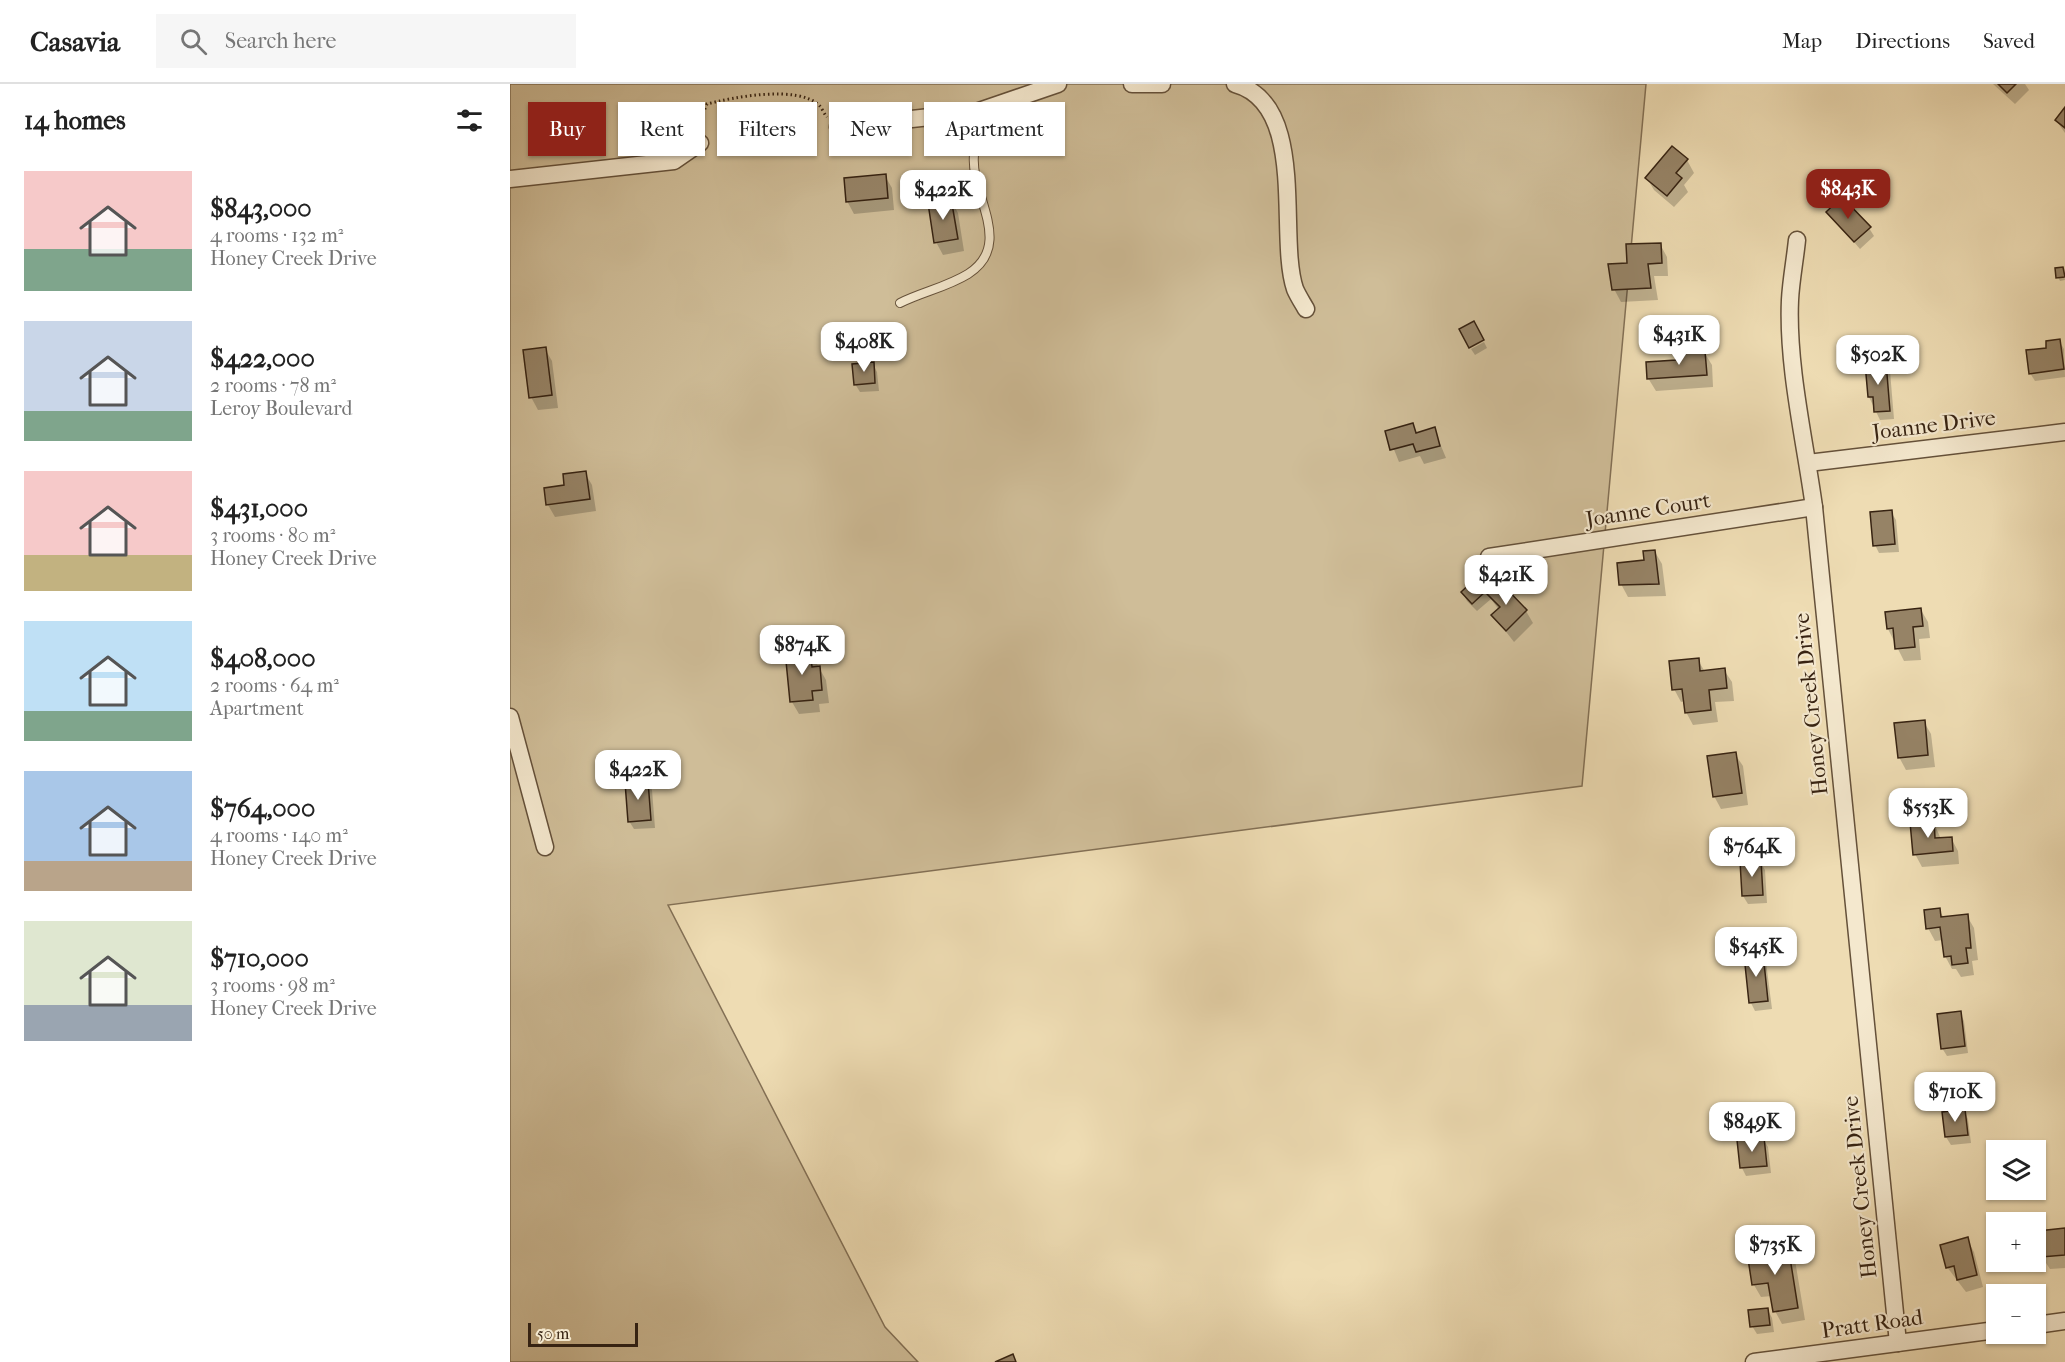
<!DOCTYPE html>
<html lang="en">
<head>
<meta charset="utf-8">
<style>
	:root { --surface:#fff; --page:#f6f6f6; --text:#222; --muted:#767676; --line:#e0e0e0; --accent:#8f2418 }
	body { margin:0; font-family:"IM FELL French Canon",serif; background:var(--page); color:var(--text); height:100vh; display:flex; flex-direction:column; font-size:22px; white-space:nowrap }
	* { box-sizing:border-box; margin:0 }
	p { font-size:20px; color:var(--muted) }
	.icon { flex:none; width:33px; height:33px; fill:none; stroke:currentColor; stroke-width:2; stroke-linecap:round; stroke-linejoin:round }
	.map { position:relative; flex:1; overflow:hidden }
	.sheet { display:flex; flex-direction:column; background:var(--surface); width:510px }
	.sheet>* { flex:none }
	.hud { position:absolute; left:18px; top:18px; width:570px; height:54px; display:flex; gap:12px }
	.tools { position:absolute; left:1476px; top:1056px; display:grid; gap:12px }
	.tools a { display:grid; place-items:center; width:60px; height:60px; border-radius:0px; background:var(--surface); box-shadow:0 2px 4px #0004; font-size:30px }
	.scale { position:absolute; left:18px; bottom:15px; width:110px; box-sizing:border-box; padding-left:6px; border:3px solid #372312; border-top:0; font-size:16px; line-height:21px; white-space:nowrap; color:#372312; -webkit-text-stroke:4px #f4e8ce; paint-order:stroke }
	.price { position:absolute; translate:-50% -51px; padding:0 14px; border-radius:12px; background:#fff; color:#222; font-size:20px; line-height:39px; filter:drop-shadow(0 2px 3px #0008) }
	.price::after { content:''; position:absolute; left:50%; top:36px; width:18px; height:14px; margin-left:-9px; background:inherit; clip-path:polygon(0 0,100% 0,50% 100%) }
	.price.active { background:var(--accent); color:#fff }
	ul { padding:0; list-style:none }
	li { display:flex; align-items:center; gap:18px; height:150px; padding:0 24px }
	li span { display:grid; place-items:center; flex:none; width:168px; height:120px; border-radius:0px; color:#555 }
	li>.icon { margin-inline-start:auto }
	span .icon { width:72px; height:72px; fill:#fffc; stroke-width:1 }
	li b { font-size:26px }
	h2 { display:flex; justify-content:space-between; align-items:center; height:72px; padding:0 24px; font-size:26px }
	.chip { padding:0 21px; border-radius:0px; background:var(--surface); box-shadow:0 2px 4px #0004; font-size:21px; line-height:54px }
	.chip.active { background:var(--accent); color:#fff }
	header { display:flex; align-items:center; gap:36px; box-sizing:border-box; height:84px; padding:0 30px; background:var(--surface); border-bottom:2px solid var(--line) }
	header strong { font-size:28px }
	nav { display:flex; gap:33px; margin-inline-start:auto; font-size:21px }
	.search { width:420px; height:54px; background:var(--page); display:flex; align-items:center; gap:15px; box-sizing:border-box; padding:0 21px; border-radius:0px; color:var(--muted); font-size:22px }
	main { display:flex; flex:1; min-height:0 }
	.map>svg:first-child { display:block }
	.green { fill:#cfbd98; stroke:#837055; stroke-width:1.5 }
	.shadow { fill:#0003 }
	.building { fill:#968366; stroke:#372312; stroke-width:1.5 }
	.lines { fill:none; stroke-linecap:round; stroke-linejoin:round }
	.service-casing { stroke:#65513a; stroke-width:10 }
	.minor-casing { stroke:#65513a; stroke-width:19 }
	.path { stroke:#372312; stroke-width:3; stroke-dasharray:1.5 3; stroke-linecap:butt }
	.service { stroke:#f4e8ce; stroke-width:8 }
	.minor { stroke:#f4e8ce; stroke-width:16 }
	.labels { text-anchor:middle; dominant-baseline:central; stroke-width:4.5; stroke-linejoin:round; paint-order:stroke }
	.street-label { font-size:22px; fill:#372312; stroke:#f4e8ce }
</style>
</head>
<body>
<header>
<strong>Casavia</strong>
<div class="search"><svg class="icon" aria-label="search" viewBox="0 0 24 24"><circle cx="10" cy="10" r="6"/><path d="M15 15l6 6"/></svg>Search here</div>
<nav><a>Map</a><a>Directions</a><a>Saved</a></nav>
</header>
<main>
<section class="sheet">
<h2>14 homes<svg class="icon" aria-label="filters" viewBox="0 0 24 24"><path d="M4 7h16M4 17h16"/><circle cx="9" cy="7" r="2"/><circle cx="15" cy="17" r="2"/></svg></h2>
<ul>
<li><span style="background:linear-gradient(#f6c9c9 65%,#7fa58c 0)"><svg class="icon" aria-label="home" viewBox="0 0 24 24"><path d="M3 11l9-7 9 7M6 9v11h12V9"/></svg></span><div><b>$843,000</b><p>4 rooms · 132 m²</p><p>Honey Creek Drive</p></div></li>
<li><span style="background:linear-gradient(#c9d6e8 75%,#7fa58c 0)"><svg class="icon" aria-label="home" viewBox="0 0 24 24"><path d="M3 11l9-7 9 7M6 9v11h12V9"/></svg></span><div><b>$422,000</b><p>2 rooms · 78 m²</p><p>Leroy Boulevard</p></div></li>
<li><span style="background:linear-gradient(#f6c9c9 70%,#c2b280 0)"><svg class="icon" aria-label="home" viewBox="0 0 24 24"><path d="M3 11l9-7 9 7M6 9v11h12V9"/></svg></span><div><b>$431,000</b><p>3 rooms · 80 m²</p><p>Honey Creek Drive</p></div></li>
<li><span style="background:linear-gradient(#bfe0f5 75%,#7fa58c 0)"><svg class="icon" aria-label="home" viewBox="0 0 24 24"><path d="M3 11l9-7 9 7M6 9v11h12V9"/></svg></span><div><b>$408,000</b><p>2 rooms · 64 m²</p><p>Apartment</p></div></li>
<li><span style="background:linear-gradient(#a9c7e8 75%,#b9a48a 0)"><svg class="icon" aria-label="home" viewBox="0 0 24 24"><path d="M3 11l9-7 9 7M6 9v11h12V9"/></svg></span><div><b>$764,000</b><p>4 rooms · 140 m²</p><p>Honey Creek Drive</p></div></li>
<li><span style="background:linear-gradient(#dfe7d0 70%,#9aa5b1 0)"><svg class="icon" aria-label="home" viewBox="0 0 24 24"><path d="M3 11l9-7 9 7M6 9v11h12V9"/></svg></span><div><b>$710,000</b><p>3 rooms · 98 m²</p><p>Honey Creek Drive</p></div></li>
</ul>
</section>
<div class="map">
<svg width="1555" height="1278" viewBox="0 0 1555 1278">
	<rect width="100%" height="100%" fill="#eedcb3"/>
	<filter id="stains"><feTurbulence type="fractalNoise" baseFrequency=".00333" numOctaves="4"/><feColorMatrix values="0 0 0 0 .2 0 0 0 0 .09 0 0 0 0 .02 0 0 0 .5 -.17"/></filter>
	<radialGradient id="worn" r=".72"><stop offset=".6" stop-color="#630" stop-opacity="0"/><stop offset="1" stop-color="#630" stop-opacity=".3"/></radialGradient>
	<polygon class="green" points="0,0 1136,0 1072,702 158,821 375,1243 408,1278 0,1278"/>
	<g class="shadow">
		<polygon points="1483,0 1515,0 1519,6 1505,20"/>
		<polygon points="1555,26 1555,49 1546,36"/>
		<polygon points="1177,76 1184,89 1174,101 1178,108 1164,123 1144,106 1137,94"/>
		<polygon points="375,92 382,104 384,126 344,130 337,117"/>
		<polygon points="441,116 448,129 454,167 433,171 426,158"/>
		<polygon points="1318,128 1359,144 1364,152 1350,165"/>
		<polygon points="1150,160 1157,173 1158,192 1144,192 1148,216 1111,218 1104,205 1119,180"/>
		<polygon points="1552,184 1555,196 1550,197 1548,193"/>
		<polygon points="1549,257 1554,265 1555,293 1525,297 1520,289 1538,265"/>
		<polygon points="974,258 977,264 965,271 961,265"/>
		<polygon points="35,265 42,277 48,324 28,326 21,313"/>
		<polygon points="1194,268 1202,281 1203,303 1146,307 1138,294 1167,277"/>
		<polygon points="1375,279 1380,287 1384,335 1370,336 1359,313"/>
		<polygon points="363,280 367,288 369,307 350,308 345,300"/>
		<polygon points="902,340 908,350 924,345 936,374 914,380 910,372 889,378 877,348"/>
		<polygon points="75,389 82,401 86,427 45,433 38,421 56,402"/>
		<polygon points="1381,428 1386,436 1389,468 1369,469 1365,461"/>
		<polygon points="1145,468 1152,480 1156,512 1118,513 1111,500"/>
		<polygon points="965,497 977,511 989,499 1016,527 1023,539 1004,558 983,531 989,526 981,515 967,527 957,517 953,509"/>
		<polygon points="1411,526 1418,538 1420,554 1409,555 1411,576 1394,577 1378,545"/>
		<polygon points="299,566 316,596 319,619 309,620 310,628 289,630 282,618"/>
		<polygon points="1188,576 1195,588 1214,586 1222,598 1224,617 1205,618 1208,638 1183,641 1176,628 1175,617 1171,618 1164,605"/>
		<polygon points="1414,638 1421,650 1425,683 1396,686 1389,673"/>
		<polygon points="1225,670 1233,682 1238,721 1211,725 1204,712"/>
		<polygon points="138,698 142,706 145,744 124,745 119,737"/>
		<polygon points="1423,737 1431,755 1441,754 1448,767 1449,780 1412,783 1405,770"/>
		<polygon points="1230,750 1234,758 1236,778 1250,778 1255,786 1257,819 1238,820 1233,812 1231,780 1215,781 1210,773"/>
		<polygon points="1429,826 1434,834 1457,832 1464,844 1468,876 1462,877 1464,891 1451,893 1446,885 1442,885 1435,872 1433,856 1425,857 1418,844"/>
		<polygon points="1252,870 1256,878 1262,925 1245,927 1241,919"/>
		<polygon points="1450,929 1454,937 1458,969 1437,972 1432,964"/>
		<polygon points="1454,1027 1458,1035 1461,1059 1441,1061 1436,1053 1434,1029"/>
		<polygon points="1253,1055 1258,1063 1261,1089 1236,1092 1232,1084 1229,1057"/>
		<polygon points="1555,1145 1555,1184 1540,1185 1532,1173 1530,1148"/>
		<polygon points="1457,1155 1464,1168 1473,1203 1456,1208 1437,1183"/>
		<polygon points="1277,1163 1285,1176 1295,1236 1272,1240 1265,1227 1262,1212 1251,1213 1244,1201 1239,1170"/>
		<polygon points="1258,1226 1262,1234 1264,1248 1247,1250 1242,1242"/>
	</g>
	<g class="building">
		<polygon points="1488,0 1506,0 1497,9"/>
		<polygon points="1555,23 1555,44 1545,36"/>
		<polygon points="1162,62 1178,75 1166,89 1172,94 1157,112 1135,94"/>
		<polygon points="376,90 378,114 336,118 334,94"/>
		<polygon points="1332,113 1361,143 1344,158 1316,128"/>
		<polygon points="441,114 448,155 424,159 418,119"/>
		<polygon points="1151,159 1152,179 1138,180 1141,204 1102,206 1098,180 1117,179 1116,160"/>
		<polygon points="1553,183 1555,193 1546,194 1545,184"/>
		<polygon points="964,237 974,256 959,264 949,245"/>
		<polygon points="1550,255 1554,285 1519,290 1516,266 1536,264 1536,257"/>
		<polygon points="36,263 42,311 19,314 13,266"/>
		<polygon points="1195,267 1197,291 1137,295 1136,278 1166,276 1165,269"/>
		<polygon points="364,278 365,299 344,301 342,280"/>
		<polygon points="1376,278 1380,327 1364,328 1363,313 1358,313 1355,279"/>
		<polygon points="903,339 906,349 925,343 930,362 906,368 903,360 880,366 875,347"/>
		<polygon points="76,387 80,415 36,421 34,404 54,401 53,390"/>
		<polygon points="1382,426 1385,460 1363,462 1360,428"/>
		<polygon points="1145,466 1149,500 1109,501 1107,479 1134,476 1133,467"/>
		<polygon points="965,495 976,507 962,520 951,508"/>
		<polygon points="989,497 1017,526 996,547 981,531 990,523 976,509"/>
		<polygon points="1411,524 1413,542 1403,543 1405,563 1385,565 1383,544 1377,545 1375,528"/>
		<polygon points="300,565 302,583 310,582 312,606 302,607 303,616 280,618 275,567"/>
		<polygon points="1189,574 1190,587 1215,584 1217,604 1199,606 1201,626 1175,629 1172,605 1162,606 1159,577"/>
		<polygon points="1415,636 1418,671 1388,674 1384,639"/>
		<polygon points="1226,668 1232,709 1203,713 1197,672"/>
		<polygon points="138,697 141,736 118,738 115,698"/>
		<polygon points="1424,736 1425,754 1442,753 1443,767 1403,771 1400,738"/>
		<polygon points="1230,748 1232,772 1209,774 1207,750"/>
		<polygon points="1251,776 1253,811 1232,812 1230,777"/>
		<polygon points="1430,824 1431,833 1458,830 1461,864 1456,864 1458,879 1442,881 1441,872 1434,873 1430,843 1416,845 1414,826"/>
		<polygon points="1253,869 1258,917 1239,919 1234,871"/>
		<polygon points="1451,927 1455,962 1431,965 1427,930"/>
		<polygon points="1455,1025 1458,1051 1435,1053 1432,1028"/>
		<polygon points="1254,1053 1257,1082 1230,1084 1227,1056"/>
		<polygon points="1555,1144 1555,1171 1531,1173 1528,1147"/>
		<polygon points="1458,1153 1467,1191 1447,1196 1444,1182 1436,1184 1430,1161"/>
		<polygon points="1278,1161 1288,1224 1263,1228 1258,1199 1242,1201 1237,1168"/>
		<polygon points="1258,1224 1260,1241 1240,1243 1238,1226"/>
		<polygon points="503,1270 506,1278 485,1278"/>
	</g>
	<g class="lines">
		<g class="service-casing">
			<path id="service" d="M390 219C412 208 437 203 458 190 505 160 460 111 464 71 465 52 476 37 489 24"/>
		</g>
		<g class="minor-casing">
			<g id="minor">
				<polyline points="622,0 652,0"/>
				<path d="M725 0C799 20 767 152 785 205 788 212 792 218 796 225"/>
				<polyline points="328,43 466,28 548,0"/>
				<polyline points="0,95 164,77 190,59"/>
				<path d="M1287 156C1285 176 1281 196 1280 216 1277 282 1295 357 1304 423L1388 1259"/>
				<polyline points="1298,379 1555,348"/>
				<polyline points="979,473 1304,423"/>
				<polyline points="0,633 35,763"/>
				<polyline points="1526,1241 1555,1237"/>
				<polyline points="1244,1278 1486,1246"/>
			</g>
		</g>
		<path class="path" d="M186 46 197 20C224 13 287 1 309 21 312 24 314 30 317 33"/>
		<use href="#service" class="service"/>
		<use href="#minor" class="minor"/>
	</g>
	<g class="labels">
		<g class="street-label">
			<text transform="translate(1424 341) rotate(-7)">Joanne Drive</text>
			<text transform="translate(1138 426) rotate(-9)">Joanne Court</text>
			<text transform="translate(1301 620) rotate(-96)">Honey Creek Drive</text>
			<text transform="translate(1350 1103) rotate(-96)">Honey Creek Drive</text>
			<text transform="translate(1362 1240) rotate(-8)">Pratt Road</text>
		</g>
	</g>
	<rect width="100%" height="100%" filter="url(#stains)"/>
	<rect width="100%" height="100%" fill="url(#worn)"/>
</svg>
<div class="tools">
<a><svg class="icon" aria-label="layers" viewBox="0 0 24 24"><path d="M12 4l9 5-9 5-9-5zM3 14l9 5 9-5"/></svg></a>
<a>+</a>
<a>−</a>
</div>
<div class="scale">50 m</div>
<b class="price active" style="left:1338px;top:136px">$843K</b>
<b class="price" style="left:433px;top:137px">$422K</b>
<b class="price" style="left:1169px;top:282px">$431K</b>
<b class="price" style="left:354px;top:289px">$408K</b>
<b class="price" style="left:1368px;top:302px">$502K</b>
<b class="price" style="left:996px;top:522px">$421K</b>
<b class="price" style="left:292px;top:592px">$874K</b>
<b class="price" style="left:128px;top:717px">$422K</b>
<b class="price" style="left:1418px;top:755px">$553K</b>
<b class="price" style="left:1242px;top:794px">$764K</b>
<b class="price" style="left:1246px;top:894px">$545K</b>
<b class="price" style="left:1445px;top:1039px">$710K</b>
<b class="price" style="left:1242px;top:1069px">$849K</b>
<b class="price" style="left:1265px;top:1192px">$735K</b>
<div class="hud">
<a class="chip active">Buy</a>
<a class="chip">Rent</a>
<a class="chip">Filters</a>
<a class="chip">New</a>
<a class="chip">Apartment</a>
</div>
</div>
</main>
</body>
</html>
